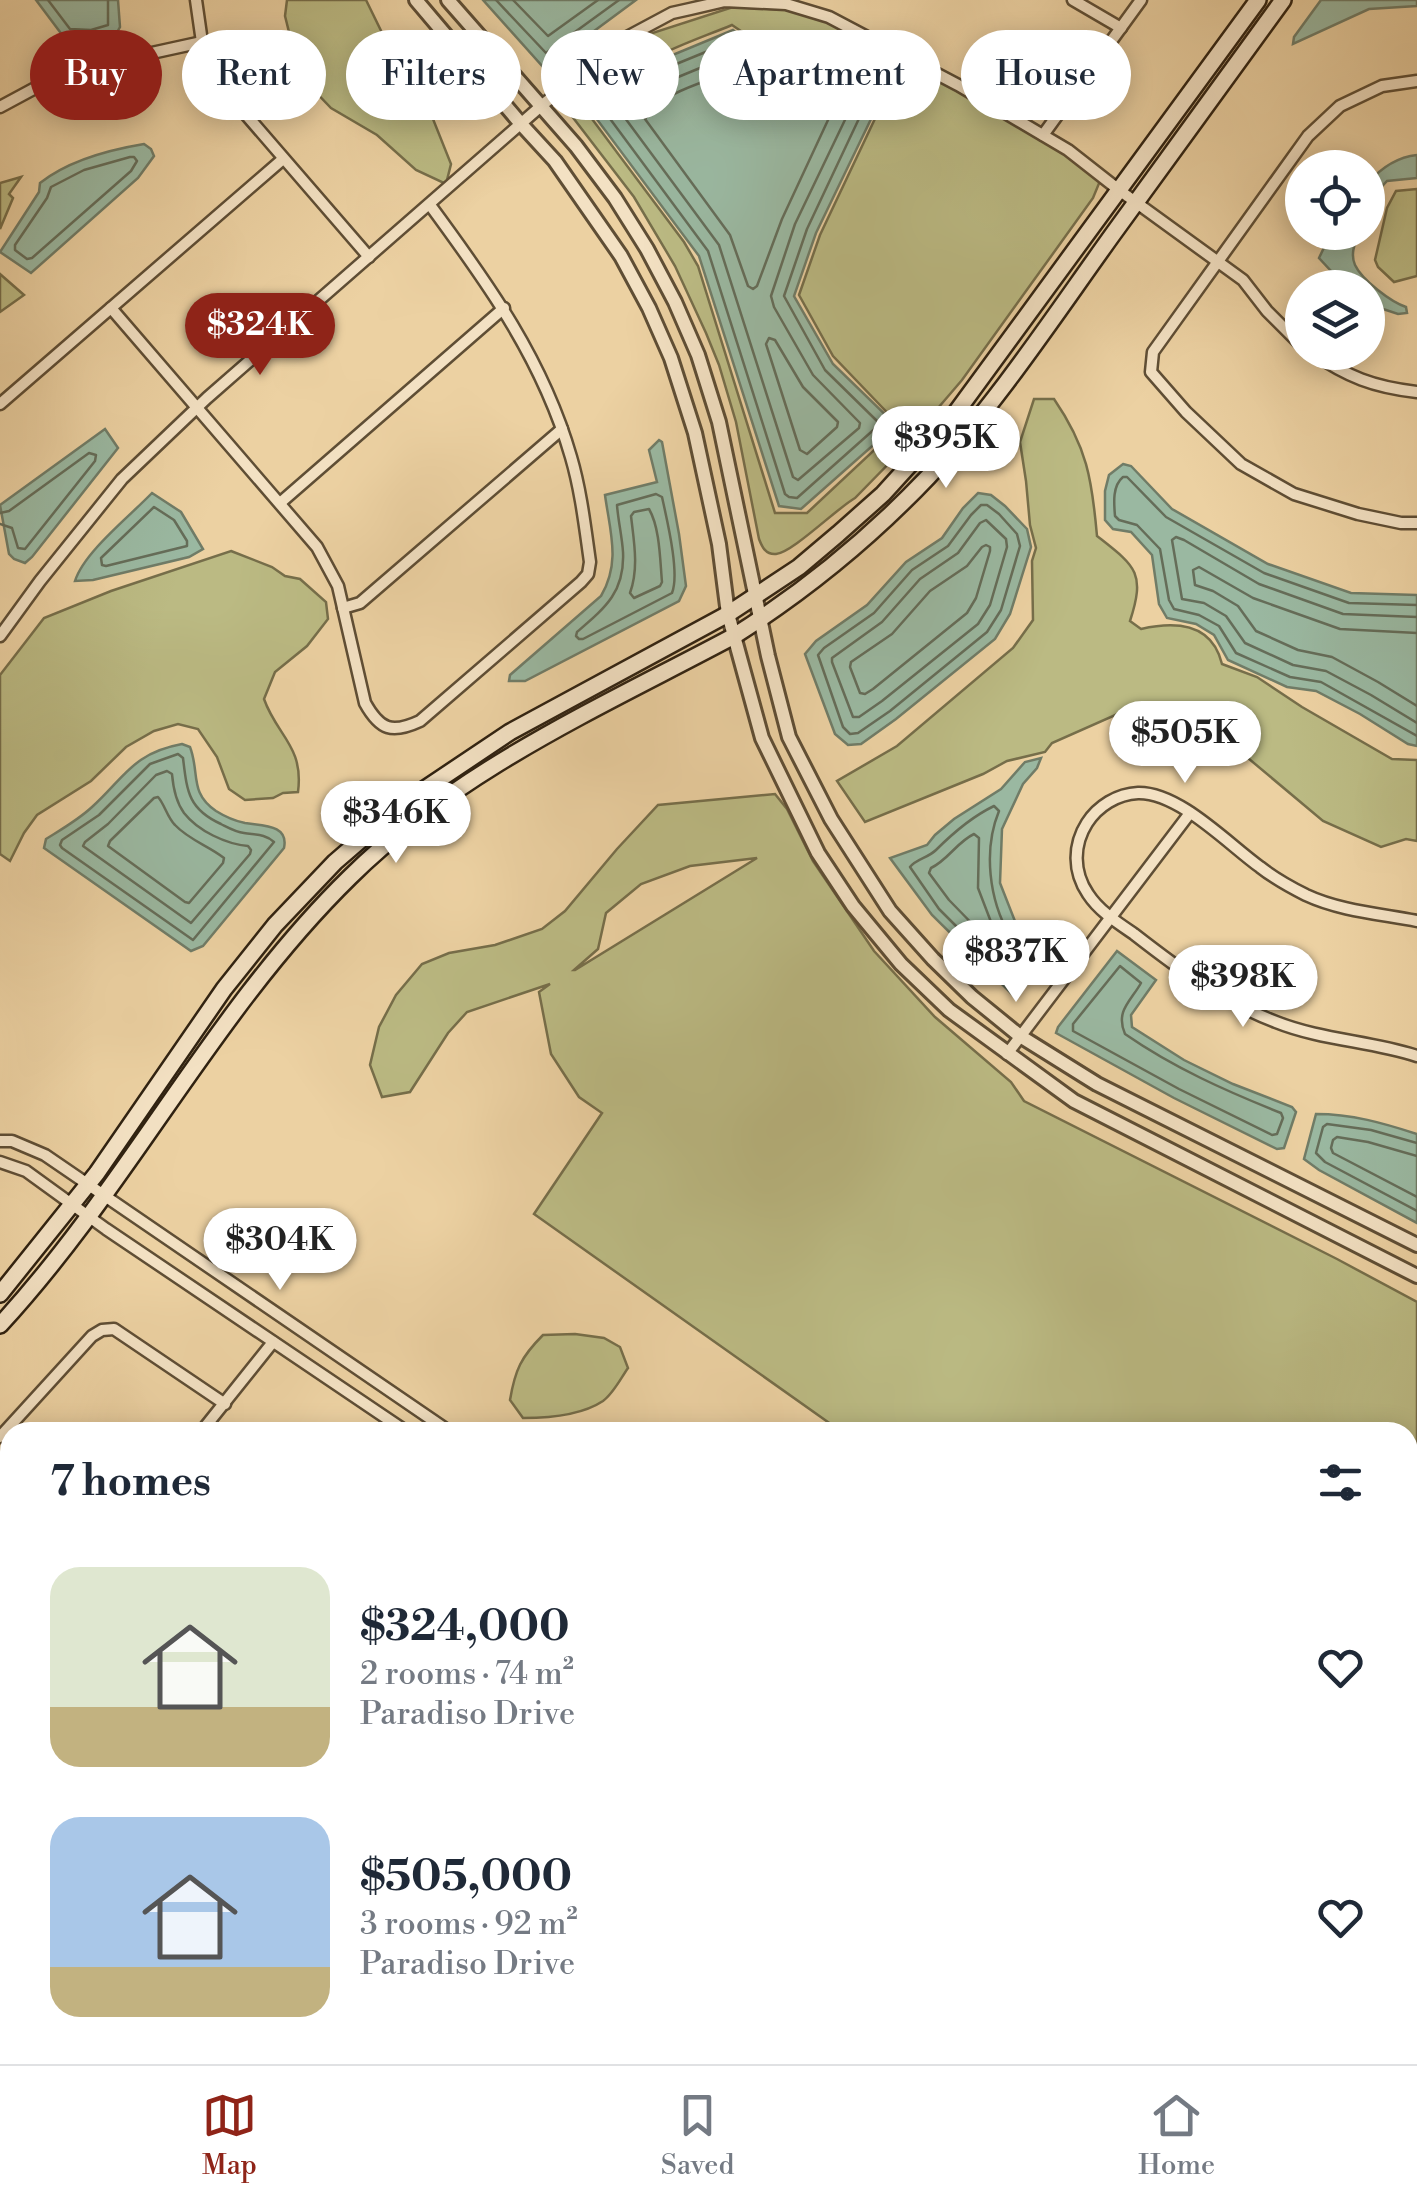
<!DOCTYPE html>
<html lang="en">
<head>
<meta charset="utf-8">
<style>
	:root { --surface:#fff; --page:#f6f6f7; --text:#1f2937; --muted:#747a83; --line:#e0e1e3; --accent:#8f2418 }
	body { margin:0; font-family:"Libre Bodoni",serif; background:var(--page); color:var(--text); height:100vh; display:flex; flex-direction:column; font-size:38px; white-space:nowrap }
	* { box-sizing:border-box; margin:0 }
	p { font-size:32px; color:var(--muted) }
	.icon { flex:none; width:55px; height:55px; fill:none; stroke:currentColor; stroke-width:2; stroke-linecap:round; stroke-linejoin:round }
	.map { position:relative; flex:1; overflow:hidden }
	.sheet { position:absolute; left:0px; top:1422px; width:1418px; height:642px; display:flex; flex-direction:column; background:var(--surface); border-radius:30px 30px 0 0; box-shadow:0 5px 25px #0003 }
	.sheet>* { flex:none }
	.hud { position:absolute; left:30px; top:30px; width:1358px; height:90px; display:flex; gap:20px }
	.controls { position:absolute; left:1285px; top:150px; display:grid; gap:20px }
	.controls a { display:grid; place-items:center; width:100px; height:100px; border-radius:50%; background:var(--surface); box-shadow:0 5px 25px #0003; font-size:50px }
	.price { position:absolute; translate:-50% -85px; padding:0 22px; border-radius:35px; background:#fff; color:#222; font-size:32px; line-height:65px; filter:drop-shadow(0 2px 5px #0008) }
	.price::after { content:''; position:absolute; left:50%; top:60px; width:30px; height:22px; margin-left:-15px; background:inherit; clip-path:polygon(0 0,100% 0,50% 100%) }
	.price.active { background:var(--accent); color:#fff }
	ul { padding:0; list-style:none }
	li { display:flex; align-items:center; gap:30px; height:250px; padding:0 50px }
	li span { display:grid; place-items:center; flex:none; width:280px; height:200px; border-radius:30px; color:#555 }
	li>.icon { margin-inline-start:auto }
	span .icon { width:120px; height:120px; fill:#fffc; stroke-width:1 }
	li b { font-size:42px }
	h2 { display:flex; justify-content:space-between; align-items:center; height:120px; padding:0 50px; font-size:42px }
	.chip { padding:0 35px; border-radius:45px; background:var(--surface); box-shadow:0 5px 25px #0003; font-size:35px; line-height:90px }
	.chip.active { background:var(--accent); color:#fff }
	.tab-bar { display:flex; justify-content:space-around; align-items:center; height:140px; border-top:2px solid var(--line); background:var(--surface); font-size:28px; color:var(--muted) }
	.tab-bar a { display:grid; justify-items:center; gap:5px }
	.tab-bar .active { color:var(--accent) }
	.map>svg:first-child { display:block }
	.green { fill:#bbba83; stroke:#766e4a; stroke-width:2.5; fill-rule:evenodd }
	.water { fill:#9ab8a1; stroke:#707c67; stroke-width:2.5 }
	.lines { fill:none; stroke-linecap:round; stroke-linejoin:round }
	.shore { stroke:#656d59; stroke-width:2.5 }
	.stream { stroke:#707c67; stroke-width:2.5 }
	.minor-casing { stroke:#5f4e35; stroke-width:15 }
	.tertiary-casing { stroke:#5f4e35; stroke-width:18 }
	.secondary-casing { stroke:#302211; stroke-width:20 }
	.minor { stroke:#f3e1c3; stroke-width:10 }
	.tertiary { stroke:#f3e1c3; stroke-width:12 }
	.secondary { stroke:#f3e1c3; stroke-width:15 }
</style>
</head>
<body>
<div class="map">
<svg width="1417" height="2064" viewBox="0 0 1417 2064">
	<rect width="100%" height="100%" fill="#ecd1a2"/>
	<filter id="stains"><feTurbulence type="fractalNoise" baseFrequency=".002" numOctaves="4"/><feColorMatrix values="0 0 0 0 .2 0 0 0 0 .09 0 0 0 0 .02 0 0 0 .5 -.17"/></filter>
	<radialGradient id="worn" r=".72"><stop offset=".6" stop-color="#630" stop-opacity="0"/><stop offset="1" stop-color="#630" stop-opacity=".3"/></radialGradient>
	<g class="green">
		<polygon points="287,0 366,0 388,45 433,119 451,164 446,184 416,170 377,135 331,108 310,86 292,44 285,16"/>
		<path d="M733 7 790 10 828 22 956 90 1065 154 1100 181 1093 198 962 380 902 450 855 498C836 509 792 553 776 554 766 555 762 547 759 539L736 422 719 365 706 333 675 266 634 197 571 115 568 92 640 37ZM732 25 773 53 815 44 890 87 820 235 799 295 833 356 900 426 807 513H775L698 266 684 242 589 115C619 63 679 47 732 25Z"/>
		<polygon points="21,177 9,194 13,198 0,229 0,183"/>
		<polygon points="1417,189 1417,276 1394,282 1378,267 1375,260 1387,208 1396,191"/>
		<polygon points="0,274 24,295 0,312"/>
		<path d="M1034 399H1054C1087 447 1092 479 1097 536 1135 566 1146 572 1130 621L1141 629C1176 621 1212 623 1222 664L1257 677 1302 707 1392 759 1417 760V841L1406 839 1381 847 1323 821 1192 711 1131 708 1052 743 1045 752 1007 761 983 774 865 822 837 781 897 746 1013 648 1033 620 1032 561 1036 548 1030 525 1026 481 1020 442Z"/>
		<path d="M231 551 272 567 285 576 300 579 326 602 328 619 307 646 275 672 264 699C277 736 304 746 298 792L283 793 273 798 245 800 229 789 217 757 198 729 178 724 154 731 126 747 91 781 37 815 24 833 10 861 0 854V675L44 618 111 591Z"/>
		<path d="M775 794 787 809 813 861 874 951 935 1017 1011 1082 1024 1101 1337 1259 1417 1302V1853L1408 1845V1432H842L534 1214 602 1113 579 1097 551 1054 539 992 550 984 467 1012 448 1033 410 1092 382 1097 370 1065 379 1027 396 995 422 964 449 953 495 945 542 929 565 911 617 849 658 805ZM757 858 575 970H574L598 949 606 913 641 884 690 866Z"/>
		<path d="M575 1334 604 1338 620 1347 628 1368C621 1378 613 1394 603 1401 582 1415 547 1418 523 1418L510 1400C515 1370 521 1357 543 1335Z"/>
	</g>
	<g class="water">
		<polygon points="36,0 118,0 120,27 116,34 93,39 66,40"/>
		<polygon points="483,0 636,0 544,68"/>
		<polygon points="1321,0 1417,0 1417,6 1369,9 1293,44 1294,37"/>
		<polygon points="733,30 772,58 813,48 886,88 816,233 794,296 833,364 896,425 801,509 779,506 699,256 593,114 641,68"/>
		<path d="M144 144 151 149 154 156 138 178 31 273 0 252 39 192 40 183C69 160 108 150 144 144Z"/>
		<path d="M1417 155V178L1387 181 1375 194 1368 212V183C1381 168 1398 157 1417 155Z"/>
		<path d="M1331 233H1359C1355 243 1350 254 1355 265 1362 280 1391 302 1406 307L1407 313 1398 314 1368 304V288L1346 287 1319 258Z"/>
		<polygon points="105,429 118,448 32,557 25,563 14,559 9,554 0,505"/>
		<path d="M659 440 662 442 679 534 686 586 679 601 525 681H509L510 675 601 596C621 562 610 532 605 495L657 482 649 450Z"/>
		<polygon points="1123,464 1131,466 1172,509 1268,564 1351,593 1417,595 1417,746 1408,744 1360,714 1316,691 1287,687 1228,660 1214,635 1196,624 1167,618 1159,604 1152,555 1131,532 1113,529 1105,520 1105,491 1109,475"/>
		<path d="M152 493 181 512 203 549 189 557 93 580 75 581C84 552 130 516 152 493Z"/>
		<polygon points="978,493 991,495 1005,506 1027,529 1031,547 1010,614 995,639 896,719 861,744 848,745 835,734 805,654 816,641 867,605 906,562 942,538 963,508"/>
		<path d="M182 744 190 747C200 773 189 793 216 811 224 816 235 821 245 823 262 826 289 824 284 848L203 946 191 951 44 848 46 839C62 829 78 820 92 807 125 777 133 753 182 744Z"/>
		<polygon points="1041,758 1037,768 1023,784 1002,829 1000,883 1018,929 1042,963 1016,998 932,915 890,858 927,845 935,835 954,819 1001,789 1025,762"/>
		<polygon points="1117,951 1156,980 1131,1015 1132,1027 1184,1060 1233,1084 1292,1107 1296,1112 1284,1148 1277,1149 1174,1098 1056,1033 1058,1027"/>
		<path d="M1316 1114C1352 1114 1383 1123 1417 1134V1223L1319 1170 1304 1159Z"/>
		<polygon points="0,1668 10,1678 10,1725 0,1720"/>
	</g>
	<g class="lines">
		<g class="shore">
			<polyline points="48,0 70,29 91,30 108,25 108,0"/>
			<polyline points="496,0 546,53 619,0"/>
			<polyline points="513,0 548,36 598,0"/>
			<polygon points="730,42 770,67 812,59 869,90 871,93 807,229 784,296 825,370 877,421 879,425 797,498 789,497 785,494 708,251 608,116 610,112 647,76"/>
			<polygon points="729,56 768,80 810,72 852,95 855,99 795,224 771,296 774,307 813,375 860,423 859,428 798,480 793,477 719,245 625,118 626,114 654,87"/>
			<path d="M727 73 754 91 765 94H780L808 88 835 105 782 219 757 286 753 289 748 286 730 235 645 119C661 93 699 84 727 73Z"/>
			<polygon points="130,157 134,157 137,161 131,171 32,258 27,259 15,250 15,245 47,198 51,187 84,170"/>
			<polygon points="769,338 775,340 803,387 838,422 837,427 807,454 800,450 766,344"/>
			<path d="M656 494 662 497C667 520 680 573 672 593L583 639H579L576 636 577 632C605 608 625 592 623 552 622 536 618 520 617 505Z"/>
			<polygon points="981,505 987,505 999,514 1017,534 1020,546 1001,610 987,632 890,711 858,733 850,734 843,727 818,655 824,648 874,613 912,570 948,546 971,515"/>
			<polygon points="154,507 174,520 187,541 187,546 106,566 102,565 101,558"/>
			<path d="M649 509C660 528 660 560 662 582L660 586 634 598 630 593C639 568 634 542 631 516L634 512Z"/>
			<polyline points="0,513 9,511 89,453 96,455 95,461 25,549 18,548 12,528 0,524"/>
			<polygon points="986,520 1006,539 1007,547 990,605 978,624 882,701 859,717 853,717 832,662 832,658 882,622 920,579 958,553 980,523"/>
			<polygon points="986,545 990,547 990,551 976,598 967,613 873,689 865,694 860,693 850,667 851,662 892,634 930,591 967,566 982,547"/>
			<path d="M1417 605 1349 603 1264 573 1166 517 1127 477H1123C1112 486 1114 504 1115 516L1119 520 1137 525 1160 549 1169 600 1174 609 1199 615 1219 626 1236 653 1290 677 1321 682 1417 736"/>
			<polyline points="1417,617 1343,614 1259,584 1184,540 1176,537 1172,540 1182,599 1204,603 1226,616 1245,643 1293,665 1326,671 1371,695 1417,723"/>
			<polyline points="1417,633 1340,629 1253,598 1199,567 1193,570 1195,585 1213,591 1238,606 1256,631 1298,650 1332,657 1378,682 1417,706"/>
			<path d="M178 754 183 758C187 791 188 809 221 824 229 828 236 832 244 833 256 835 265 834 274 842L193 940 62 848 60 845 62 840 99 815 150 764Z"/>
			<path d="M167 771 172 774C173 786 176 802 184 813 198 831 226 844 248 846L251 850 250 854 191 923 83 846 85 842 108 824 156 775Z"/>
			<path d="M158 797C165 805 167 817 175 825 189 840 209 846 224 858L223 863 189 903 185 902 108 846 110 841 154 798Z"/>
			<path d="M994 806 999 811C983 850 989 900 1010 936 1016 945 1023 953 1029 962L1015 981 1001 971 939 909 910 867C916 859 928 858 936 850 953 833 971 817 994 806Z"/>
			<path d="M974 834 979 838 978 888 996 935 992 940 987 939 949 900 929 873 931 868C948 860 957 842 974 834Z"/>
			<path d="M1120 966 1141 983C1131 1001 1115 1011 1125 1034 1174 1068 1226 1091 1281 1113L1283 1118 1277 1134 1272 1135 1179 1089 1073 1031V1024Z"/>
			<polyline points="1417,1143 1371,1130 1327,1124 1323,1127 1316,1153 1325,1162 1417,1211"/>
			<polyline points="1417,1156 1368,1142 1337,1137 1333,1140 1331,1148 1333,1153 1417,1197"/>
		</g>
		<polyline class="stream" points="223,2064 230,2055"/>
		<g class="minor-casing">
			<g id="minor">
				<polyline points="196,0 202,42 223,88 369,257"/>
				<polyline points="1073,0 1121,28"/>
				<polyline points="1417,81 1382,86 1340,106 1308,136 1153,352 1151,372 1186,412 1241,464 1294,494 1358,514 1401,523 1417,523"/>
				<polyline points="0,107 65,72 202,42"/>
				<polyline points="1043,135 1141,0"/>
				<path d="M111 308 317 547 338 586 365 703C380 730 392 734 420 721L581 582 588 574 590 562C585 527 581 491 571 457 543 360 489 285 430 205"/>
				<path d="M1311 352C1348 377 1373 387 1417 392"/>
				<polyline points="0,404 283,159"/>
				<polyline points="280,503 504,308"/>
				<polyline points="343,608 360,603 562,429"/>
				<polyline points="0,636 40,581 122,479 207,398 541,106 629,36 672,13 690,9 725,1 786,4 829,17 958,85 1068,150 1119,190 1243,280 1267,311 1302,346"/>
				<path d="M1417 921C1381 914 1340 911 1306 895 1290 887 1274 878 1260 867 1228 844 1179 792 1138 793 1117 794 1098 806 1087 823 1073 845 1073 872 1088 894 1099 911 1118 923 1134 934 1179 969 1223 1002 1276 1022 1321 1040 1371 1041 1417 1056"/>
				<polyline points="1007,1054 1190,813"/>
				<polyline points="0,1141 12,1141 45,1155 450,1432"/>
				<polyline points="0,1162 26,1171 106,1229 407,1432"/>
				<polyline points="201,1432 273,1342"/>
				<polyline points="314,1432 316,1430"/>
				<polyline points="0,1437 92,1336 102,1330 114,1329 225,1404"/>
				<polyline points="0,1638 10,1629"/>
				<polyline points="0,1856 10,1884"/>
				<polyline points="118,2064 119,2055"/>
			</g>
		</g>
		<g class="tertiary-casing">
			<g id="tertiary">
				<polyline points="416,0 521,124 555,161 621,256 649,308 671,358 695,433 719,544 728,614 762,738 818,853 853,906 901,964 949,1010 1074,1101 1417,1276"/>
				<polyline points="448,0 576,146 615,198 647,249 675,302 698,355 719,422 768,656 789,737 831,819 890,911 933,959 972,997 1020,1036 1097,1084 1417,1245"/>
			</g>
		</g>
		<g class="secondary-casing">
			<g id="secondary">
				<polyline points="0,1294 97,1173 224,989 275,925 335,862 401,805 510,732 728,614 799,567 838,534 883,494 952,418 1258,0"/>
				<path d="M0 1325C129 1185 214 1010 350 877 459 769 601 707 734 636 805 591 870 538 928 477 997 403 1054 316 1113 234 1169 156 1227 78 1283 0"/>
			</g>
		</g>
		<use href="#minor" class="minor"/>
		<use href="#tertiary" class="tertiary"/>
		<use href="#secondary" class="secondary"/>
	</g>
	<rect width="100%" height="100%" filter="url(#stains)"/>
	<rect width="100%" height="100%" fill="url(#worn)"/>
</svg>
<div class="controls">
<a><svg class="icon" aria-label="locate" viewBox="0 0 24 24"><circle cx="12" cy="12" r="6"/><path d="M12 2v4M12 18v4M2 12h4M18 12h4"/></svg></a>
<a><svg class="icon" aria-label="layers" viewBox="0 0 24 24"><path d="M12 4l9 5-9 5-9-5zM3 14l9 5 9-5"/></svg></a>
</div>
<b class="price active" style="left:260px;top:378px">$324K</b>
<b class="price" style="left:946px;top:491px">$395K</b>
<b class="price" style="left:1185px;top:786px">$505K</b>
<b class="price" style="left:396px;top:866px">$346K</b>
<b class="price" style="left:1016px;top:1005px">$837K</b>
<b class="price" style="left:1243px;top:1030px">$398K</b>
<b class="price" style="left:280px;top:1293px">$304K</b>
<div class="hud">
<a class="chip active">Buy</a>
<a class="chip">Rent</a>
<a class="chip">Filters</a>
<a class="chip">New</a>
<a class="chip">Apartment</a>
<a class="chip">House</a>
</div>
<section class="sheet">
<h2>7 homes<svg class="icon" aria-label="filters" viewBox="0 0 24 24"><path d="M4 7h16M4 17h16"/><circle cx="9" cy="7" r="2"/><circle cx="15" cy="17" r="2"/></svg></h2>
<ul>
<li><span style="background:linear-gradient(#dfe7d0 70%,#c2b280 0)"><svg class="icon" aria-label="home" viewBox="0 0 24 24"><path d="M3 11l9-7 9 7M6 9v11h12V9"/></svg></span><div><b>$324,000</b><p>2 rooms · 74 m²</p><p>Paradiso Drive</p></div><svg class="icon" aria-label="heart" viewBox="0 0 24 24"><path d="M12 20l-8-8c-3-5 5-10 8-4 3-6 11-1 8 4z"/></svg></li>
<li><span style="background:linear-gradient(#a9c7e8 75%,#c2b280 0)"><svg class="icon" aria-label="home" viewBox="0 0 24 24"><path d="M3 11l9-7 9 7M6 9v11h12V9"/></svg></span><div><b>$505,000</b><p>3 rooms · 92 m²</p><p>Paradiso Drive</p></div><svg class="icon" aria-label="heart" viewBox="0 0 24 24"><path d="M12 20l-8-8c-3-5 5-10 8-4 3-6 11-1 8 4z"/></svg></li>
</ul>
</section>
</div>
<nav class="tab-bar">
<a class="active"><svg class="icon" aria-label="map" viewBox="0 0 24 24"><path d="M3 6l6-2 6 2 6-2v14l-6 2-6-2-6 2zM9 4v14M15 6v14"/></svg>Map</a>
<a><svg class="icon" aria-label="saved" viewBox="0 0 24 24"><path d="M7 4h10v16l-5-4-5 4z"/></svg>Saved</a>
<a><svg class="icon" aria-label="home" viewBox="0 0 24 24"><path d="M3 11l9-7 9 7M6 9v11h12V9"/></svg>Home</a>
</nav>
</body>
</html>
